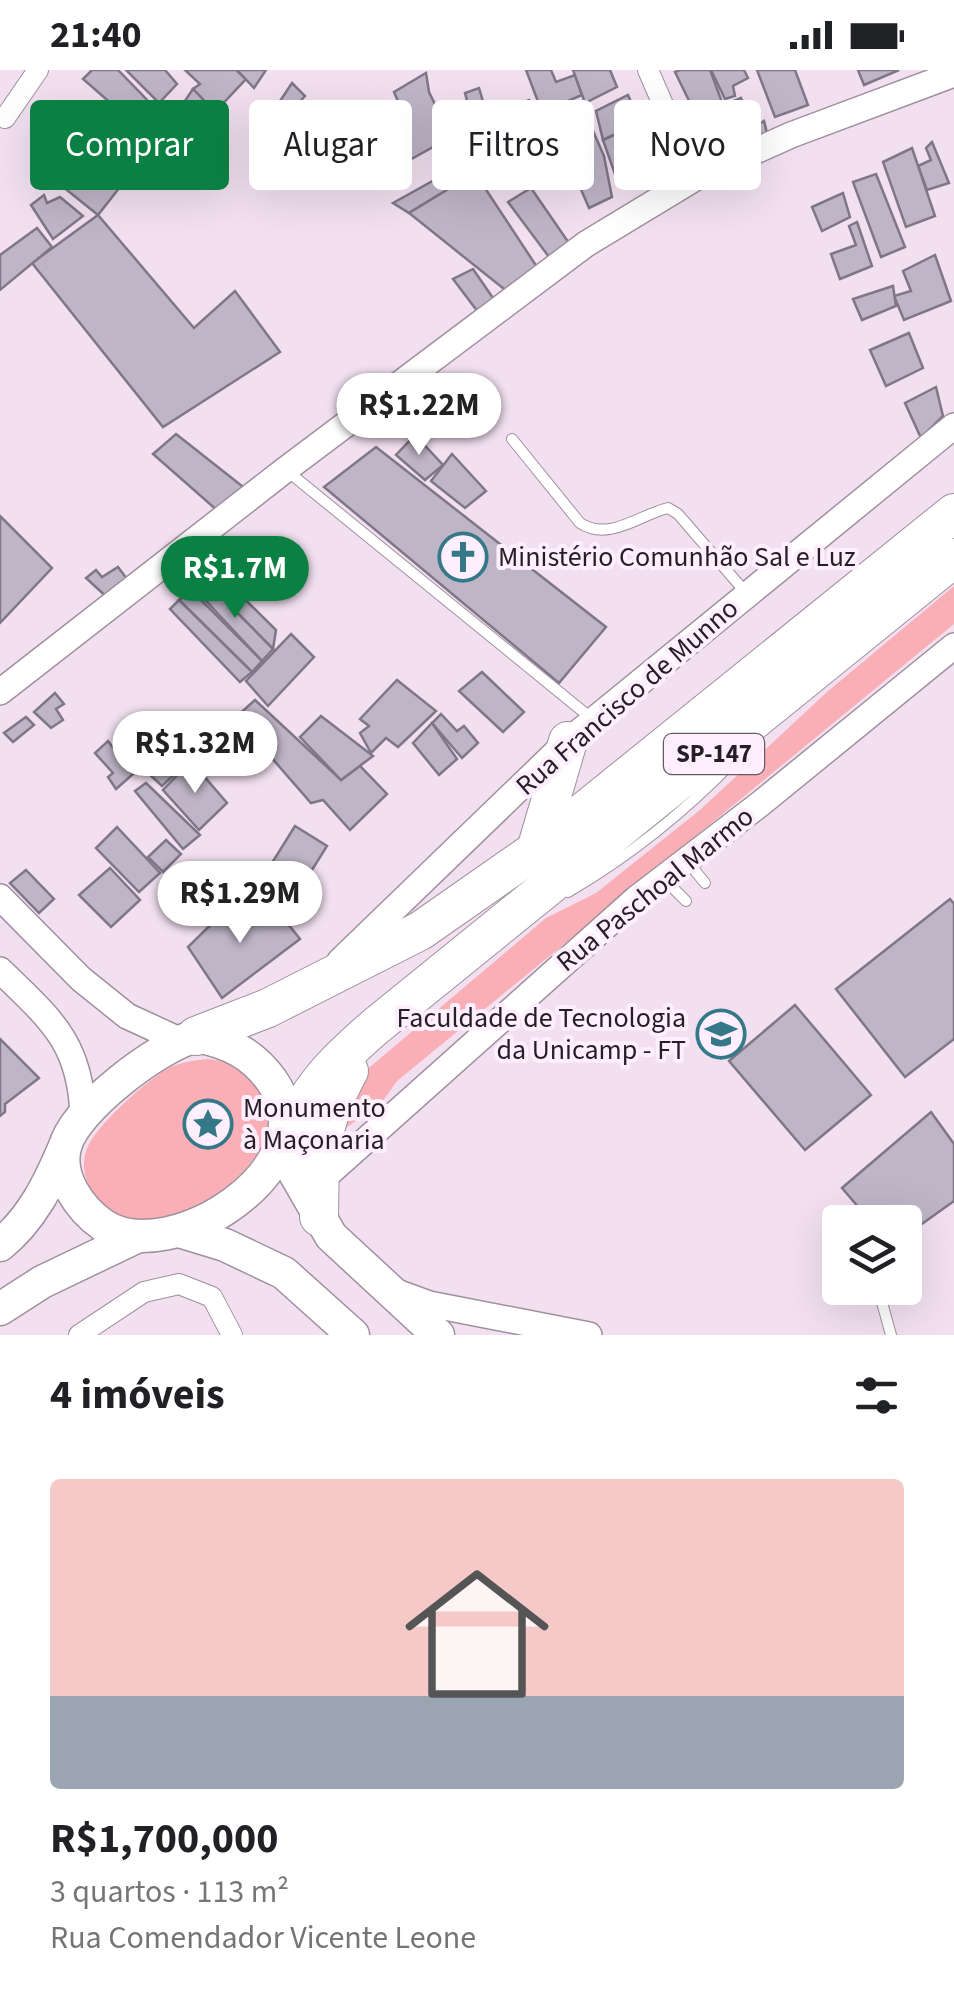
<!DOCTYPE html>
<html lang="pt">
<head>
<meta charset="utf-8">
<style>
	:root { --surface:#fff; --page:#f6f6f6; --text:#202124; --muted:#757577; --line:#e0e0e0; --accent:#0b8043 }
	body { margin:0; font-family:"Source Sans 3",sans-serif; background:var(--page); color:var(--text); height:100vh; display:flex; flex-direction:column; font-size:38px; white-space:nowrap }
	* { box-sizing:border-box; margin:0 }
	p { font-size:32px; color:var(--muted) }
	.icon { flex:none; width:55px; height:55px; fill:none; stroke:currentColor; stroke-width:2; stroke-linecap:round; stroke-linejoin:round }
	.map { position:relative; height:1265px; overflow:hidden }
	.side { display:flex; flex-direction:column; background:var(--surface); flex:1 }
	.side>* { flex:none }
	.banner { position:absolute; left:30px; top:30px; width:895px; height:90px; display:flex; gap:20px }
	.controls { position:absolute; left:822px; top:1135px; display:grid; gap:20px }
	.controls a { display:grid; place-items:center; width:100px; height:100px; border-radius:10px; background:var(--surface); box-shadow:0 10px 40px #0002; font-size:50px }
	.price { position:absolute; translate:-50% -85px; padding:0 22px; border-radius:35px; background:#fff; color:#222; font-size:32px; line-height:65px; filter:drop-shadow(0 2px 5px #0008) }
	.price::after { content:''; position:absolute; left:50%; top:60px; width:30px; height:22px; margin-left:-15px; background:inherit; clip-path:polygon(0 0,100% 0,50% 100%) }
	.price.on { background:var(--accent); color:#fff }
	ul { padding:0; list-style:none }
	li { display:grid; align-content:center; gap:20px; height:530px; padding:0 50px }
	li+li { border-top:2px solid var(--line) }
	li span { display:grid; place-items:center; height:310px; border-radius:10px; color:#555 }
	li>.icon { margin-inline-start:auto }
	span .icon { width:180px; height:180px; fill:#fffc; stroke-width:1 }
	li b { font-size:42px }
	h2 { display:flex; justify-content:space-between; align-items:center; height:120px; padding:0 50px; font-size:42px }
	.pill { padding:0 35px; border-radius:10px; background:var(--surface); box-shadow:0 10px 40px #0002; font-size:35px; line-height:90px }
	.pill.on { background:var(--accent); color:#fff }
	.status { display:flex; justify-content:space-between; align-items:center; height:70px; padding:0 50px; background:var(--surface); direction:ltr }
	.status svg { height:28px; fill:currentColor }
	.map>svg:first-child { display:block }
	.green { fill:#f9afb5 }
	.building { fill:#beb5c7; stroke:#7f7788; stroke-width:2.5 }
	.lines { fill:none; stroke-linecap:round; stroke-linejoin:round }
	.service-casing { stroke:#a0909e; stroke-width:12 }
	.minor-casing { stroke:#a0909e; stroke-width:22 }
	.tertiary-casing { stroke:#a0909e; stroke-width:28 }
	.primary-casing { stroke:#a0909e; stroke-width:35 }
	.trunk-casing { stroke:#a0909e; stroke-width:35 }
	.motorway-casing { stroke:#a0909e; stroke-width:40 }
	.service { stroke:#fff; stroke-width:10 }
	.minor { stroke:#fff; stroke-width:20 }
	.tertiary { stroke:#fff; stroke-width:25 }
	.primary { stroke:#fff; stroke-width:32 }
	.trunk { stroke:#fff; stroke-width:32 }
	.motorway { stroke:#fff; stroke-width:38 }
	.labels { text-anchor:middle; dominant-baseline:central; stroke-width:8; stroke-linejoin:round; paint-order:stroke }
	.shield { fill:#ffeefd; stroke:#665c65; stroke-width:2.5 }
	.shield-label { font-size:25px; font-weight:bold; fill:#251e24 }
	.poi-label { font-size:28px; fill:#251e24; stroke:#ffeefd; text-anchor:start }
	.street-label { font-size:28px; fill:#251e24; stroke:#ffeefd }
</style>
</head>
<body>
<div class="status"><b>21:40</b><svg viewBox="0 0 49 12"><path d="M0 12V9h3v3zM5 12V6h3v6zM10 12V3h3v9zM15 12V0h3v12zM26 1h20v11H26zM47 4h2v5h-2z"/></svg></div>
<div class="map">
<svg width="954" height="1265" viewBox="0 0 954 1265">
	<rect width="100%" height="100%" fill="#f2e0f0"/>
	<g class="green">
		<polygon points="954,516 954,554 397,1011 382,1032 336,1065 346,1029 370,997 546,848 596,823 700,740 827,622"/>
		<path d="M208 989C230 992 248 998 258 1019 266 1035 271 1054 264 1071 247 1113 164 1170 119 1146 95 1133 75 1105 88 1076 99 1053 149 1008 171 997 183 992 195 990 208 989Z"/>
	</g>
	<g class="building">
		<polygon points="92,0 118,0 154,37 138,57 83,9"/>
		<polygon points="126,0 165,0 177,14 159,33"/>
		<polygon points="185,0 236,0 246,9 215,42 193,19 200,14"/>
		<polygon points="237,0 266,0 254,18"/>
		<polygon points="526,0 551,0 556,12 575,5 582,25 542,42"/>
		<polygon points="573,0 610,0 617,17 585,33"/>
		<polygon points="680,0 710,0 722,32 695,43 675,2"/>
		<polygon points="711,0 744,0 748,8 733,16 735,26 725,29"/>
		<polygon points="757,0 795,0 808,35 775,47"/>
		<polygon points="858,0 899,0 864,15"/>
		<polygon points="426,3 429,22 451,67 397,97 380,66 408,55 394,22"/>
		<polygon points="292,13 305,26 291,41 280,31"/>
		<polygon points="479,18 484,35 470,41 465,23"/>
		<polygon points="193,19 215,42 191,67 174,47"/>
		<polygon points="628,25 640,53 603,70 596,41"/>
		<polygon points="741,28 745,38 752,35 759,54 764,51 767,63 722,83 708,42"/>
		<polygon points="529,30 547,67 510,81 493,45"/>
		<polygon points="90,33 146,88 124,112 69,55"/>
		<polygon points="493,45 507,87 468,107 458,58"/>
		<polygon points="587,47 604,86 612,127 589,138 555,59"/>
		<polygon points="640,53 655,83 616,107 603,70"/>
		<polygon points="932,72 949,113 927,120 918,96 931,90 926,78"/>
		<polygon points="78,76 124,112 98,145 52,108"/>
		<polygon points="912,78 935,146 906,157 883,92"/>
		<polygon points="465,93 468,107 409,143 393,133"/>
		<polygon points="475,103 539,200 509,223 409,143"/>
		<polygon points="876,104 905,177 881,187 853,112"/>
		<polygon points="531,118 571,176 552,191 508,132"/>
		<polygon points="843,123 850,147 822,161 812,137"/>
		<polygon points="44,125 47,133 60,127 83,146 53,169 31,135"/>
		<polygon points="98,145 194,258 235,221 280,282 163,357 32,193"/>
		<polygon points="857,152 872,196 840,209 831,184 856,175 849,156"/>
		<polygon points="37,158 52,177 0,220 0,185"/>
		<polygon points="935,185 951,231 904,250 894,226 911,221 903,201"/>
		<polygon points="473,199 495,231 478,242 453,209"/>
		<polygon points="893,216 896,236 862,250 853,229"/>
		<polygon points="909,263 923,298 886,316 870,280"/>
		<polygon points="936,317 943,346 921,368 905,333"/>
		<polygon points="176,364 247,420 219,442 153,384"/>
		<polygon points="415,365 443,395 425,410 396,385"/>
		<polygon points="376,377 606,557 559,613 324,417"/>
		<polygon points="452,384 486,421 465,438 431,411"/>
		<polygon points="0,446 52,498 0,553"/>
		<polygon points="118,497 130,513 109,529 86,508 96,500 102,507"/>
		<polygon points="216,501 276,560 273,579 206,511"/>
		<polygon points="206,511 273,579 262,591 195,519"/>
		<polygon points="192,521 262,591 252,602 179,530"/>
		<polygon points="179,530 252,602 240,612 170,539"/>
		<polygon points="291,564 314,587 268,636 246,611"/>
		<polygon points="482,602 524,642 503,662 459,621"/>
		<polygon points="397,610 436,641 398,677 386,668 371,683 360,663 369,656 360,649"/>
		<polygon points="55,623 64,634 56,639 63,650 51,658 34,642"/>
		<polygon points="255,630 341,710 360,696 387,724 350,760 323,730 311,733 236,647"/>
		<polygon points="441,644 457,661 464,656 478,673 462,688 432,653"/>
		<polygon points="321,646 373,686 341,710 300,667"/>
		<polygon points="26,647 34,655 13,672 4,663"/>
		<polygon points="432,653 457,689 439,705 413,673"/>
		<polygon points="108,671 133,704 116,719 108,707 113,703 95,683"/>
		<polygon points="145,671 177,702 162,716 131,687"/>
		<polygon points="191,691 227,733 199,760 163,720"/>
		<polygon points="146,713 200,765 183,779 135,721"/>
		<polygon points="295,756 327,776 292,832 260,812"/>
		<polygon points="117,757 160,803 139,822 96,778"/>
		<polygon points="166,770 181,784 163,802 148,787"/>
		<polygon points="110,798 140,830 111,857 79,825"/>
		<polygon points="26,800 54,829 39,843 10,813"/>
		<polygon points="240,826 265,854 280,844 300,869 222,928 188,877"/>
		<polygon points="950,829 954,834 954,969 905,1007 836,919"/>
		<polygon points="795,935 871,1025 805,1080 729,991"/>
		<polygon points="0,969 39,1008 5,1034 5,1042 0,1046"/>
		<polygon points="931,1042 954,1074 954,1131 905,1166 905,1152 871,1152 842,1118"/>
	</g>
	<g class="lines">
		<g class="service-casing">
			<g id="service">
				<path d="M512 369 580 453C609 472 639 445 668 438L678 444 747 524"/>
				<polyline points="286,400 591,648"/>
				<polyline points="687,791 705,813"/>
				<polyline points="663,808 686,831"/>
				<path d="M568 822C633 784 693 735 745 679"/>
				<polyline points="878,1218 891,1265"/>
			</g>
		</g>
		<g class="minor-casing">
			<g id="minor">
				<polyline points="648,0 695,108"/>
				<polyline points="5,48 38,0"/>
				<polyline points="79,1265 144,1222 179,1214 212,1227 232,1265"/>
			</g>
		</g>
		<g class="tertiary-casing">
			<g id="tertiary">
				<polyline points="0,622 285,400 586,174 695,108 791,65 954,4"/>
				<polyline points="0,827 81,909 127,946 179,970"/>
				<polyline points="340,891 568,671 954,356"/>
				<path d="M0 900C50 949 81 972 83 1047"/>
				<polyline points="319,1112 636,829 760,734 954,576"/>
				<polyline points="399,1223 429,1234 589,1265"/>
			</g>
		</g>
		<g class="primary-casing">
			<g id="primary">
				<path d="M0 1175C32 1149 49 1114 65 1076"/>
				<polyline points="0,1239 42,1212 136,1167"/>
			</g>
		</g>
		<g class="trunk-casing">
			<g id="trunk">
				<path d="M196 966C229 972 253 984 272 1011 332 1097 169 1200 103 1155 80 1139 57 1107 65 1077 74 1039 160 975 196 966Z"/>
				<polyline points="281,1079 331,1166 438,1265"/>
				<polyline points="179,1161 225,1175 284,1203 353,1265"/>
			</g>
		</g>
		<g class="motorway-casing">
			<g id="motorway">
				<polyline points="536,780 568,671"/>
				<polyline points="196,966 268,938 420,861 536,780 954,443"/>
				<path d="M284 1071C310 1017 331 995 376 956L954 488"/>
				<path d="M319 1147C320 1084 318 1058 349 1001"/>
			</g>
		</g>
		<use href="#service" class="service"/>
		<use href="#minor" class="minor"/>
		<use href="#tertiary" class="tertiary"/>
		<use href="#primary" class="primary"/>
		<use href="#trunk" class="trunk"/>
		<use href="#motorway" class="motorway"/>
	</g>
	<defs>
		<g id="church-ring" transform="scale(2.5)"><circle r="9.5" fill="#ffeefd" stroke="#357888" stroke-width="1.5"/><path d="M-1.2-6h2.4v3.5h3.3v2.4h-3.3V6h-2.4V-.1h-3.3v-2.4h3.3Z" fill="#357888"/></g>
		<g id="university-ring" transform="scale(2.5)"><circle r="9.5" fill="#ffeefd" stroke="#357888" stroke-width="1.5"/><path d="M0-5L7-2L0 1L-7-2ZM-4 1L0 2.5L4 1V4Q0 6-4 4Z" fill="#357888"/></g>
		<g id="sight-ring" transform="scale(2.5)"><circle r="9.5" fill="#ffeefd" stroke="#357888" stroke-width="1.5"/><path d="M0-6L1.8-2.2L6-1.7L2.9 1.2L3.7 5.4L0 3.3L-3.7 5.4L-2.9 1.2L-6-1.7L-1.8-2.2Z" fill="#357888"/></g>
	</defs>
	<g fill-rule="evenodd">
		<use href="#church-ring" x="463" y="487"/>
		<use href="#university-ring" x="721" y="964"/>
		<use href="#sight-ring" x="208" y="1054"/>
	</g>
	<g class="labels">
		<rect class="shield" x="664" y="664" width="100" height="40" rx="8"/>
		<g class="shield-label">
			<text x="714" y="684">SP-147</text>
		</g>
		<g class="poi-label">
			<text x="498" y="487">Ministério Comunhão Sal e Luz</text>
			<text x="686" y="948" text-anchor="end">Faculdade de Tecnologia<tspan x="686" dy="32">da Unicamp - FT</tspan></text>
			<text x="243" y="1038">Monumento<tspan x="243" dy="32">à Maçonaria</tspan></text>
		</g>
		<g class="street-label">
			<text transform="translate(627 627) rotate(-41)">Rua Francisco de Munno</text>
			<text transform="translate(655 819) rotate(-39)">Rua Paschoal Marmo</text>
		</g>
	</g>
</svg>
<div class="controls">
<a><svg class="icon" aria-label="layers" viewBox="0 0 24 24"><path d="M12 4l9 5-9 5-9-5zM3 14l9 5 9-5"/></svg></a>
</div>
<b class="price" style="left:419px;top:388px">R$1.22M</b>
<b class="price on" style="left:235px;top:551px">R$1.7M</b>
<b class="price" style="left:195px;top:726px">R$1.32M</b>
<b class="price" style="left:240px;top:876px">R$1.29M</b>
<div class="banner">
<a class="pill on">Comprar</a>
<a class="pill">Alugar</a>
<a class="pill">Filtros</a>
<a class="pill">Novo</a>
</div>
</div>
<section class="side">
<h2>4 imóveis<svg class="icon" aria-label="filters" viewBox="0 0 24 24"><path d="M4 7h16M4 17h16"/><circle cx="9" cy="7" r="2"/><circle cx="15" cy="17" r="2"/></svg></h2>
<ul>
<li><span style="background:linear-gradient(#f6c9c9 70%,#9aa5b1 0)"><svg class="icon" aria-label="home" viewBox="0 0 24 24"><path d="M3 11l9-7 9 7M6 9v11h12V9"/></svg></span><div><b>R$1,700,000</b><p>3 quartos · 113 m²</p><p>Rua Comendador Vicente Leone</p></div></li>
</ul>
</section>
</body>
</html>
